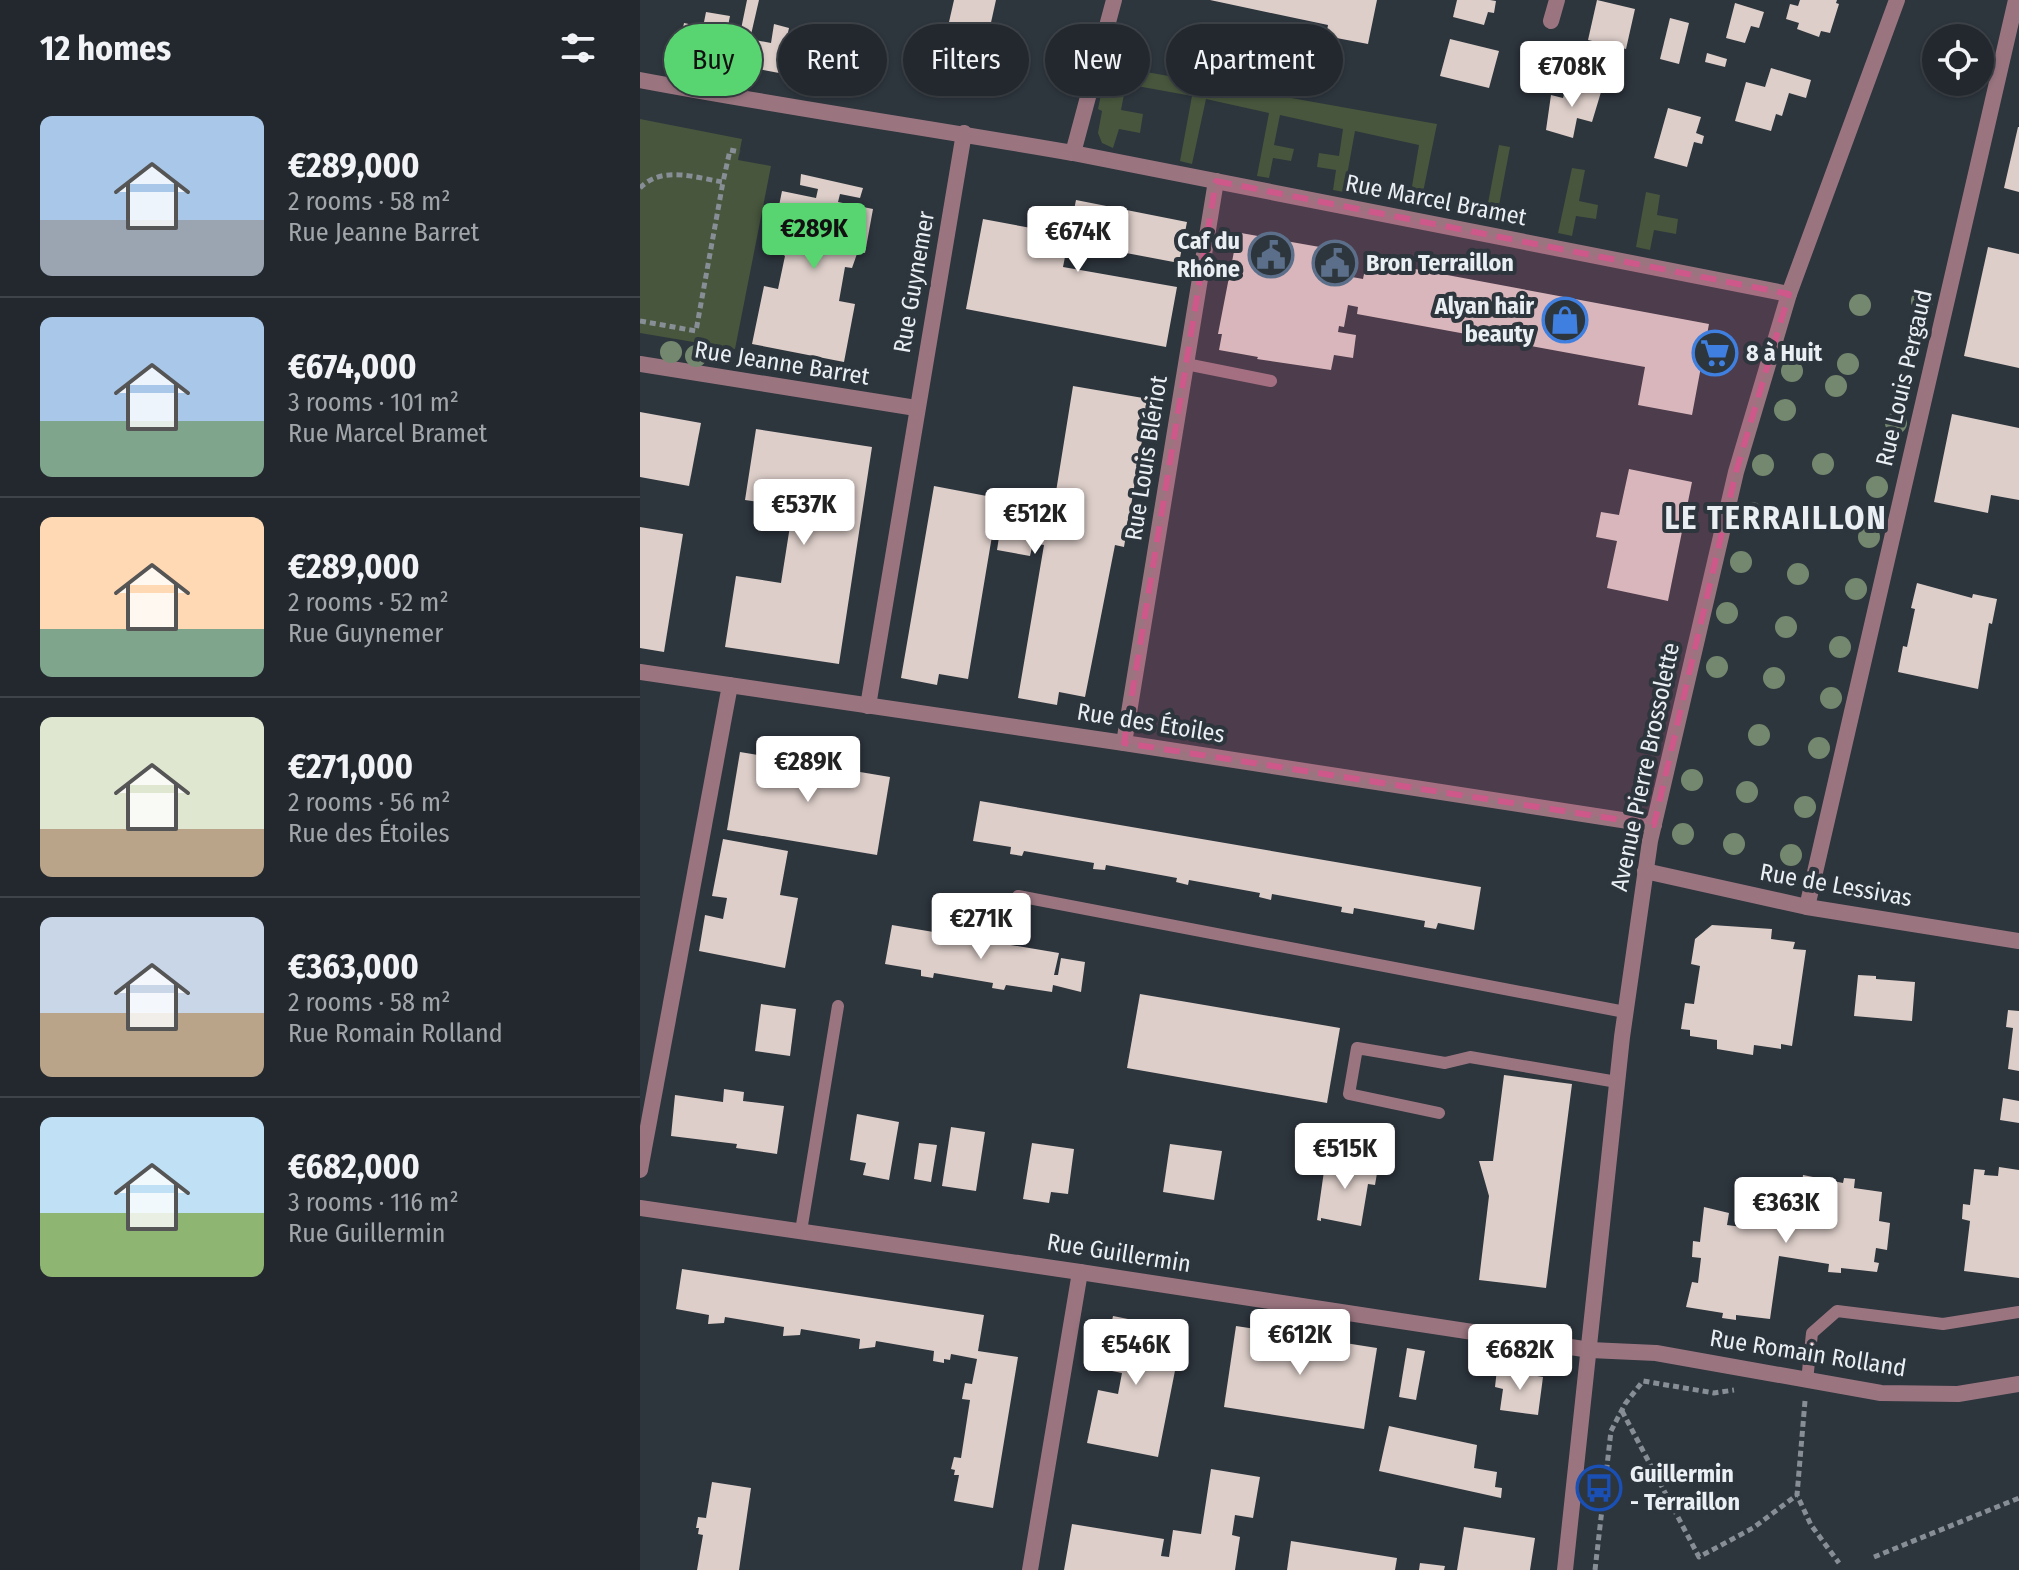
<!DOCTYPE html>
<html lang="en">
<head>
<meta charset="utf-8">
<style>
	:root { --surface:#22282e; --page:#2a3036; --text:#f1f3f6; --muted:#a2a6aa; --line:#3f444a; --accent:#58d570 }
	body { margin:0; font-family:"Fira Sans Condensed",sans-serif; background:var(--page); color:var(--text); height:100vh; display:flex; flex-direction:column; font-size:30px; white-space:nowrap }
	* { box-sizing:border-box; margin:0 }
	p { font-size:26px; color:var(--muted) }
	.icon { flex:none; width:44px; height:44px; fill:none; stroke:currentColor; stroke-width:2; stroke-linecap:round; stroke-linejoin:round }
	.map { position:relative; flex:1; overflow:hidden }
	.details { display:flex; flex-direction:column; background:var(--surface); width:640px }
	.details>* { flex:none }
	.banner { position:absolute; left:24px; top:24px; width:760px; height:72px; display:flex; gap:16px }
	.fabs { position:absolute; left:1282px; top:24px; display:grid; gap:16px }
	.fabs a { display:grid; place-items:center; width:72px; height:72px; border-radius:50%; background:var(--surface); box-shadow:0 2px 6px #0004,0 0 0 2px var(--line); font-size:40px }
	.price { position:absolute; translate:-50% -68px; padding:0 18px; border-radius:8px; background:#fff; color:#222; font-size:26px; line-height:52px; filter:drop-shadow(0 2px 4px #0008) }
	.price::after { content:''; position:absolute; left:50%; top:48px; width:24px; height:18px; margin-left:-12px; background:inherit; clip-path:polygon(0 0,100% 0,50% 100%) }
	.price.active { background:var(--accent); color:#111 }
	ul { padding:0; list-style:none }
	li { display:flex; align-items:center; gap:24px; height:200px; padding:0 40px }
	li+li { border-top:2px solid var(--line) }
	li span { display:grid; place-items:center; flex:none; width:224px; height:160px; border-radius:12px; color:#555 }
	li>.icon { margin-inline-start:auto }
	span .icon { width:96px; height:96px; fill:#fffc; stroke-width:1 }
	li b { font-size:34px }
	h2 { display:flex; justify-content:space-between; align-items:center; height:96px; padding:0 40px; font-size:34px }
	.tag { padding:0 28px; border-radius:36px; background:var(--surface); box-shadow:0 2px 6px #0004,0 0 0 2px var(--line); font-size:28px; line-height:72px }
	.tag.active { background:var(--accent); color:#111 }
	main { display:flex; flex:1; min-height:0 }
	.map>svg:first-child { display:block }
	.green { fill:#48563d }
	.building { fill:#ddcec9 }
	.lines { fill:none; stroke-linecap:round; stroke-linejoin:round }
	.path { stroke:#888e95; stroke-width:5; stroke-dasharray:6 4; stroke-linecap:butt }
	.lane { stroke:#9a7580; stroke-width:12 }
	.street { stroke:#9a7580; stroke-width:16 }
	.tree { fill:#73886e }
	.marked { fill:#ce5889; fill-opacity:0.2; stroke:#ce5889; stroke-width:6; stroke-dasharray:16 10; stroke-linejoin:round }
	.labels { text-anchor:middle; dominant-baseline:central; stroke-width:8; stroke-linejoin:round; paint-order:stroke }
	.street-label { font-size:24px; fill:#eaeff4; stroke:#2d353d }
	.poi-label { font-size:24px; font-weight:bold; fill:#eaeff4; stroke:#2d353d; text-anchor:start }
	.district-label { font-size:32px; font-weight:bold; letter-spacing:2px; fill:#eaeff4; stroke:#2d353d }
</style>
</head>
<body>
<main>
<section class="details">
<h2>12 homes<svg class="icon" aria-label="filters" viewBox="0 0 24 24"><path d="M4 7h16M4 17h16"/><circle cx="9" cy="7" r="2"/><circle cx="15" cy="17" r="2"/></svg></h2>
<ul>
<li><span style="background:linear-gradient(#a9c7e8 65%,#9aa5b1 0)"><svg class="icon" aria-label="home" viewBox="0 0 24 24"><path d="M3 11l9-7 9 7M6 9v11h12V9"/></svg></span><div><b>€289,000</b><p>2 rooms · 58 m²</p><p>Rue Jeanne Barret</p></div></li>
<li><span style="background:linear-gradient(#a9c7e8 65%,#7fa58c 0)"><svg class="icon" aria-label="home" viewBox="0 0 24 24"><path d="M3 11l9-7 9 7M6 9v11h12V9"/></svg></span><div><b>€674,000</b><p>3 rooms · 101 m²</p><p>Rue Marcel Bramet</p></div></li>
<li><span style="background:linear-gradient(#ffd9b3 70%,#7fa58c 0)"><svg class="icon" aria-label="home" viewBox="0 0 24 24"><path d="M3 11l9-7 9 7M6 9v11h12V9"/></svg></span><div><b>€289,000</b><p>2 rooms · 52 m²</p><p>Rue Guynemer</p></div></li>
<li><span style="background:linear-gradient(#dfe7d0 70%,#b9a48a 0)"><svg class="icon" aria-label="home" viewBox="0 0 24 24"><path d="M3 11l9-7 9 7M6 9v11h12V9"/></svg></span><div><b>€271,000</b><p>2 rooms · 56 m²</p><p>Rue des Étoiles</p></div></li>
<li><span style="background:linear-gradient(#c9d6e8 60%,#b9a48a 0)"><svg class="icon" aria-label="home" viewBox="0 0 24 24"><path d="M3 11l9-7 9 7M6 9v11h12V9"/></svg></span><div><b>€363,000</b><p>2 rooms · 58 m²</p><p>Rue Romain Rolland</p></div></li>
<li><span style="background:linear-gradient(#bfe0f5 60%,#8fb573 0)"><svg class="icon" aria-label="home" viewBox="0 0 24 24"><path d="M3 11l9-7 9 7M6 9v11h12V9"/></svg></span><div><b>€682,000</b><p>3 rooms · 116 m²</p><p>Rue Guillermin</p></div></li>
</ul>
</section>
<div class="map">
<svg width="1379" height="1570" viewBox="0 0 1379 1570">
	<rect width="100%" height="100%" fill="#2d353d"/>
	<g class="green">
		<polygon points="467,65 797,124 780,207 769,204 779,145 715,131 704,192 693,190 696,170 677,167 679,153 699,156 703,129 640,115 634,145 654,149 651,161 633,158 629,178 617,176 629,113 566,99 552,164 540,161 552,96 486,84 481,110 503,114 500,133 479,129 473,148 462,143 458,133 462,111 458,109"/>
		<polygon points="0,119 102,139 98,160 131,166 95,349 0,333"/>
		<polygon points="859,145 870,147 856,221 845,219"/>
		<polygon points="932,168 945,170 939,201 958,205 956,219 936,216 932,236 918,233"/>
		<polygon points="1006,192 1020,195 1017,215 1038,219 1036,234 1014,230 1010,250 996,247"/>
	</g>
	<g class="building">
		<polygon points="107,0 119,0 110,39 131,43 134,24 149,28 139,73 38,53 44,23 63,27 66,12 90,16 87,31 100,34"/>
		<polygon points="314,0 356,0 344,54 304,44"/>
		<polygon points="570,0 737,0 728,44 686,36 688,25"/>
		<polygon points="817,0 850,0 856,1 854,13 848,12 844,25 813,17"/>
		<polygon points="957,0 995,9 986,49 948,40"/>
		<polygon points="1160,0 1197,0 1196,3 1199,4 1190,33 1181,31 1179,37 1157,29 1159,23 1146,19 1150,4 1158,6"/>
		<polygon points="1095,3 1124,12 1119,28 1111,26 1105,43 1086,38"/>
		<polygon points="1030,18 1049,23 1039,64 1020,59"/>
		<polygon points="810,39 859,51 849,88 800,76"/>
		<polygon points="1067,53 1087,59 1085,67 1065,62"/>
		<polygon points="1131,68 1171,80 1166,98 1149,93 1142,116 1136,114 1131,131 1095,121 1106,82 1125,87"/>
		<polygon points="927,83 961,92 952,122 937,118 933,138 906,130 911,95 923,98"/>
		<polygon points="1028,108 1061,117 1056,133 1064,136 1062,144 1054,142 1047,167 1014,158"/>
		<polygon points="1378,127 1379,127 1379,192 1364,188"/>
		<polygon points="161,174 223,188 220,198 200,194 198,202 233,209 225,253 218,251 212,268 205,267 199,301 215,304 204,362 112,344 124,286 138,289 145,256 141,253 141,237 133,235 142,191 176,198 178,189 160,185"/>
		<polygon points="436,200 547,222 539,263 428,242 423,267 537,287 526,347 326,309 343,219 429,235"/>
		<polygon points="601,233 714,253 713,258 717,259 712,277 723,279 727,260 1069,324 1052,415 998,405 1005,367 717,314 718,307 708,305 704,327 699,326 698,332 716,335 713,358 694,355 691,370 617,359 618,357 579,350 582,334 578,334 597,236 601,237"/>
		<polygon points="1348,247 1379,254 1379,368 1324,356"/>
		<polygon points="433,386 509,399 484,547 475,545 445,697 419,692 417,705 378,698 404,545 393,543 390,556 357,550 359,537 352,536 328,679 299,674 297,685 261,678 294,486 352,497 348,520 410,529"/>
		<polygon points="0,412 61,423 49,486 0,477"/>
		<polygon points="1312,414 1379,428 1379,500 1351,495 1348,513 1294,502"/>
		<polygon points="116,429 232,447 199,664 85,647 96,576 141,583 153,507 105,500"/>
		<polygon points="989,469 1052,482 1028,601 967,588 977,541 956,537 961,512 979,515"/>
		<polygon points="0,527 43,534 24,652 0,648"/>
		<polygon points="1277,583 1332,598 1333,594 1357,599 1352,624 1349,623 1338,689 1258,672 1263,646 1267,647 1275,609 1271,608"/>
		<polygon points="100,752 250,777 237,855 87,830"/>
		<polygon points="340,801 841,887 834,930 798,923 796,929 784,927 785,921 714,908 713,914 701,912 702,907 632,894 631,900 619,897 620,893 549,880 548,885 536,882 537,878 466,865 465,870 453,869 454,863 384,851 382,856 370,854 371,847 333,841"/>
		<polygon points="83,839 148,851 140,895 158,898 145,968 59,951 65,915 83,919 87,898 72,896"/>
		<polygon points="252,925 419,953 414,975 418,975 421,958 445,962 441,992 413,985 412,992 366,985 364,990 352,988 353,983 294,973 293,978 281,976 281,970 245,964"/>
		<polygon points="1072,925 1132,929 1131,939 1155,942 1153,949 1166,950 1152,1046 1141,1044 1141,1049 1114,1045 1113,1055 1077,1049 1077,1040 1050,1036 1050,1030 1041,1029 1045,1003 1054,1004 1060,966 1051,964 1055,939"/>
		<polygon points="1218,975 1236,976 1236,979 1275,982 1272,1021 1214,1016"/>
		<polygon points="500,994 700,1028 687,1103 487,1068"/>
		<polygon points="121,1004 156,1009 150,1056 115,1051"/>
		<polygon points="1368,1010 1379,1011 1379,1071 1368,1069 1373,1028 1366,1027"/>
		<polygon points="864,1075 932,1084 906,1288 839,1280 849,1196 839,1161 853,1161"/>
		<polygon points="84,1089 104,1092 103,1101 144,1106 137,1154 96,1148 97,1144 31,1136 35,1095 83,1102"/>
		<polygon points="1363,1098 1379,1101 1379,1123 1360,1120"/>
		<polygon points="217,1114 259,1122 249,1180 223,1175 226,1163 210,1160"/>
		<polygon points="311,1127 345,1132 336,1191 302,1186"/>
		<polygon points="279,1143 297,1145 291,1182 274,1179"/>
		<polygon points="392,1143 434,1149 428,1194 411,1192 409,1203 383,1199"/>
		<polygon points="530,1144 582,1151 574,1200 523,1192"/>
		<polygon points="686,1157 738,1167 735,1185 728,1184 721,1226 681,1218 681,1221 677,1220"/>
		<polygon points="1359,1167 1379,1170 1379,1278 1324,1271 1330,1221 1322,1219 1323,1204 1330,1205 1334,1169 1345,1170 1344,1175 1358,1176"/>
		<polygon points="1163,1175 1203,1183 1204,1178 1215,1179 1214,1188 1242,1192 1239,1221 1250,1223 1247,1250 1236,1248 1234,1262 1239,1263 1237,1272 1201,1268 1201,1273 1188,1272 1189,1264 1139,1256 1130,1319 1096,1315 1096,1320 1082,1318 1083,1313 1046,1307 1052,1282 1058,1283 1061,1258 1052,1257 1053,1241 1060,1242 1064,1207 1089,1213 1087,1225 1102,1227 1102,1217 1117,1219 1117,1216 1129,1217 1128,1227 1142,1229 1148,1181 1162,1183"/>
		<polygon points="42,1269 344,1315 338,1351 378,1357 353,1508 314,1501 319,1475 314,1475 315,1470 311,1469 314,1457 321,1458 330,1400 322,1399 325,1383 332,1384 337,1359 311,1354 310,1360 304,1359 304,1363 293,1361 294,1351 236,1341 235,1347 219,1349 220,1339 161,1329 160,1335 143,1336 144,1327 85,1317 84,1323 68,1324 69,1315 36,1309"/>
		<polygon points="473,1316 543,1330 518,1457 447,1443 458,1390 478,1394 482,1373 462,1369"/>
		<polygon points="596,1326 737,1348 724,1429 584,1407"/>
		<polygon points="767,1348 785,1351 776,1400 759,1397"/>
		<polygon points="857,1369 903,1377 898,1415 860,1410 863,1389 855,1387"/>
		<polygon points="749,1426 837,1445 834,1468 857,1472 855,1487 862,1488 861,1498 739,1471"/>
		<polygon points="571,1469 620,1477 613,1518 595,1515 592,1535 600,1537 595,1570 424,1570 432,1524 524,1539 521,1556 529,1557 533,1530 561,1534"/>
		<polygon points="72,1482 111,1488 99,1570 57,1570 63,1535 58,1534 59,1528 56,1528 58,1517 66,1518"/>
		<polygon points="824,1527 895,1538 890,1570 817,1570"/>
		<polygon points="651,1541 757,1558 755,1570 647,1570"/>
		<polygon points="780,1563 805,1566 804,1570 779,1570"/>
	</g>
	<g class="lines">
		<g class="path">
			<path d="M0 188C22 165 56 178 83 182L90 150 100 152"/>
			<polyline points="0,321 56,331 83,182"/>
			<polyline points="1165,1401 1157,1495 1171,1525 1199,1563"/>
			<polyline points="982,1411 1059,1557 1113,1528 1157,1495"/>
			<polyline points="1234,1557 1379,1498"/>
			<polyline points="955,1570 971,1431 985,1404 1003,1381 1074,1393 1094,1390"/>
		</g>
		<g class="lane">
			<polyline points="546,364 631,381"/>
			<polyline points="378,896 985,1012"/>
			<polyline points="799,1113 709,1094 717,1048 805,1063 830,1057 977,1082"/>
			<polyline points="161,1231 198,1006"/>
			<polyline points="1167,1381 1172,1333 1197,1311 1303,1324 1379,1312"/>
		</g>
		<g class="street">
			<polyline points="911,21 917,0"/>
			<path d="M0 80C144 107 289 128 433 153L1149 294"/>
			<polyline points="433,153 474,0"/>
			<polyline points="0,364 276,408"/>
			<polyline points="0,672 484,743 1014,825"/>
			<polyline points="228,706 324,133"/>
			<polyline points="484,743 576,181"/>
			<polyline points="1005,871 1167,907 1379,941"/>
			<polyline points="1167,907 1376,0"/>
			<polyline points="0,1170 90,685"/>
			<polyline points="0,1208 440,1272 950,1350 1016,1353 1241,1393 1318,1394 1379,1384"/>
			<polyline points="390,1570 440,1272"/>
			<polyline points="925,1570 982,1037 1010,841 1096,472 1149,294 1257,0"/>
		</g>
	</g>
	<g class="tree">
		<circle cx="1282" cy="301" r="11"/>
		<circle cx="1220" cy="305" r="11"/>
		<circle cx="31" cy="352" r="11"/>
		<circle cx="56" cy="356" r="11"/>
		<circle cx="1208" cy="364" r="11"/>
		<circle cx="1152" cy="371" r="11"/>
		<circle cx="1196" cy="386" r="11"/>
		<circle cx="1145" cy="410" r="11"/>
		<circle cx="1256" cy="423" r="11"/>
		<circle cx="1183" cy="464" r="11"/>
		<circle cx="1123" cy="465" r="11"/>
		<circle cx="1237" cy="487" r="11"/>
		<circle cx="1112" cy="513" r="11"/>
		<circle cx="1169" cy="521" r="11"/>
		<circle cx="1229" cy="537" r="11"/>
		<circle cx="1101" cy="562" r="11"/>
		<circle cx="1158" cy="574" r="11"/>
		<circle cx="1216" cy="589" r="11"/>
		<circle cx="1087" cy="613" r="11"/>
		<circle cx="1146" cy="627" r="11"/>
		<circle cx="1200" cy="647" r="11"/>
		<circle cx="1077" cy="667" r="11"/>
		<circle cx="1134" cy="678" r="11"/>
		<circle cx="1191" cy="698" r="11"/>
		<circle cx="1119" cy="735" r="11"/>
		<circle cx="1179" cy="748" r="11"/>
		<circle cx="1052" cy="780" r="11"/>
		<circle cx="1107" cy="792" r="11"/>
		<circle cx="1165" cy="807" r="11"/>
		<circle cx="1043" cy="834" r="11"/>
		<circle cx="1094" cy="844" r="11"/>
		<circle cx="1151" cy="855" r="11"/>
	</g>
	<path class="marked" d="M576 181 1149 294 1096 472 1014 825 484 743Z"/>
	<defs>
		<g id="civic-ring" transform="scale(2.3)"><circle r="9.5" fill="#2d353d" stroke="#5c6f8a" stroke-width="1.5"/><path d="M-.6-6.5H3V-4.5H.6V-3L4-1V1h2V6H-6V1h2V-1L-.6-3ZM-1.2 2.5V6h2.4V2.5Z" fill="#5c6f8a"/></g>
		<g id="shop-ring" transform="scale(2.3)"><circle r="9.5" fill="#2d353d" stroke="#3f7fe0" stroke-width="1.5"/><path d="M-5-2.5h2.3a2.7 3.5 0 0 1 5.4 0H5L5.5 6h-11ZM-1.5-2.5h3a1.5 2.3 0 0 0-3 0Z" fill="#3f7fe0"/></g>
		<g id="supermarket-ring" transform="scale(2.3)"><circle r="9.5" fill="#2d353d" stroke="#3f7fe0" stroke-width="1.5"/><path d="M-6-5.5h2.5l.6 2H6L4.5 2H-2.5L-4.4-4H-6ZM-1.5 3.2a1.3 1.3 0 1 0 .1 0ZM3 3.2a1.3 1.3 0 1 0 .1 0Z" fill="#3f7fe0"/></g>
		<g id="bus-ring" transform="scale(2.3)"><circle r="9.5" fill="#2d353d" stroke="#1a4fb4" stroke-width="1.5"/><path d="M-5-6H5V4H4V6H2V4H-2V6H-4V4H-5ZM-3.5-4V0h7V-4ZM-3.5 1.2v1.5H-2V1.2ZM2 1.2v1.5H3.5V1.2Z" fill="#1a4fb4"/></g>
	</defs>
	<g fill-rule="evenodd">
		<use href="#civic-ring" x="631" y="255"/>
		<use href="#civic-ring" x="695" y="263"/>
		<use href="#shop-ring" x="925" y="320"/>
		<use href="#supermarket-ring" x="1075" y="353"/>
		<use href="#bus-ring" x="959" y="1488"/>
	</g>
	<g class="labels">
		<g class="street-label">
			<text transform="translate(796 200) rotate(11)">Rue Marcel Bramet</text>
			<text transform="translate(274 282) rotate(-80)">Rue Guynemer</text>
			<text transform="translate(142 363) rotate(9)">Rue Jeanne Barret</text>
			<text transform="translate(1264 378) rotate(-77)">Rue Louis Pergaud</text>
			<text transform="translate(506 458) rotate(-81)">Rue Louis Blériot</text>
			<text transform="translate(511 723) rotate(9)">Rue des Étoiles</text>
			<text transform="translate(1005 767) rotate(-78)">Avenue Pierre Brossolette</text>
			<text transform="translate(1196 885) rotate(10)">Rue de Lessivas</text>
			<text transform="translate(479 1253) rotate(9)">Rue Guillermin</text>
			<text transform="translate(1168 1353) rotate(9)">Rue Romain Rolland</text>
		</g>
		<g class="poi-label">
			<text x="600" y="241" text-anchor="end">Caf du<tspan x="600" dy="28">Rhône</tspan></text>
			<text x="726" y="263">Bron Terraillon</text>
			<text x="894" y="306" text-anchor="end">Alyan hair<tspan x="894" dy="28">beauty</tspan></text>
			<text x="1106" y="353">8 à Huit</text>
			<text x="990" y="1474">Guillermin<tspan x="990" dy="28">- Terraillon</tspan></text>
		</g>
		<g class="district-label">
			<text x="1136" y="518">LE TERRAILLON</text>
		</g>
	</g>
</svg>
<div class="fabs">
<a><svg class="icon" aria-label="locate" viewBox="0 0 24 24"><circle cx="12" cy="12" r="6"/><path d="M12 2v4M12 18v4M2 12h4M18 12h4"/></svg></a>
</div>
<b class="price" style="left:932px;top:109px">€708K</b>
<b class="price active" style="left:174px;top:271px">€289K</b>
<b class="price" style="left:438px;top:274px">€674K</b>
<b class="price" style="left:164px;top:547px">€537K</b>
<b class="price" style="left:395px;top:556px">€512K</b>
<b class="price" style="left:168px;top:804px">€289K</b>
<b class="price" style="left:341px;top:961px">€271K</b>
<b class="price" style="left:705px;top:1191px">€515K</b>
<b class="price" style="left:1146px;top:1245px">€363K</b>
<b class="price" style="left:660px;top:1377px">€612K</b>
<b class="price" style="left:496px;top:1387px">€546K</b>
<b class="price" style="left:880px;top:1392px">€682K</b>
<div class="banner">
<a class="tag active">Buy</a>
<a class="tag">Rent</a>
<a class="tag">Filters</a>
<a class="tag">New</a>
<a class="tag">Apartment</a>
</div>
</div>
</main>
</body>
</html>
